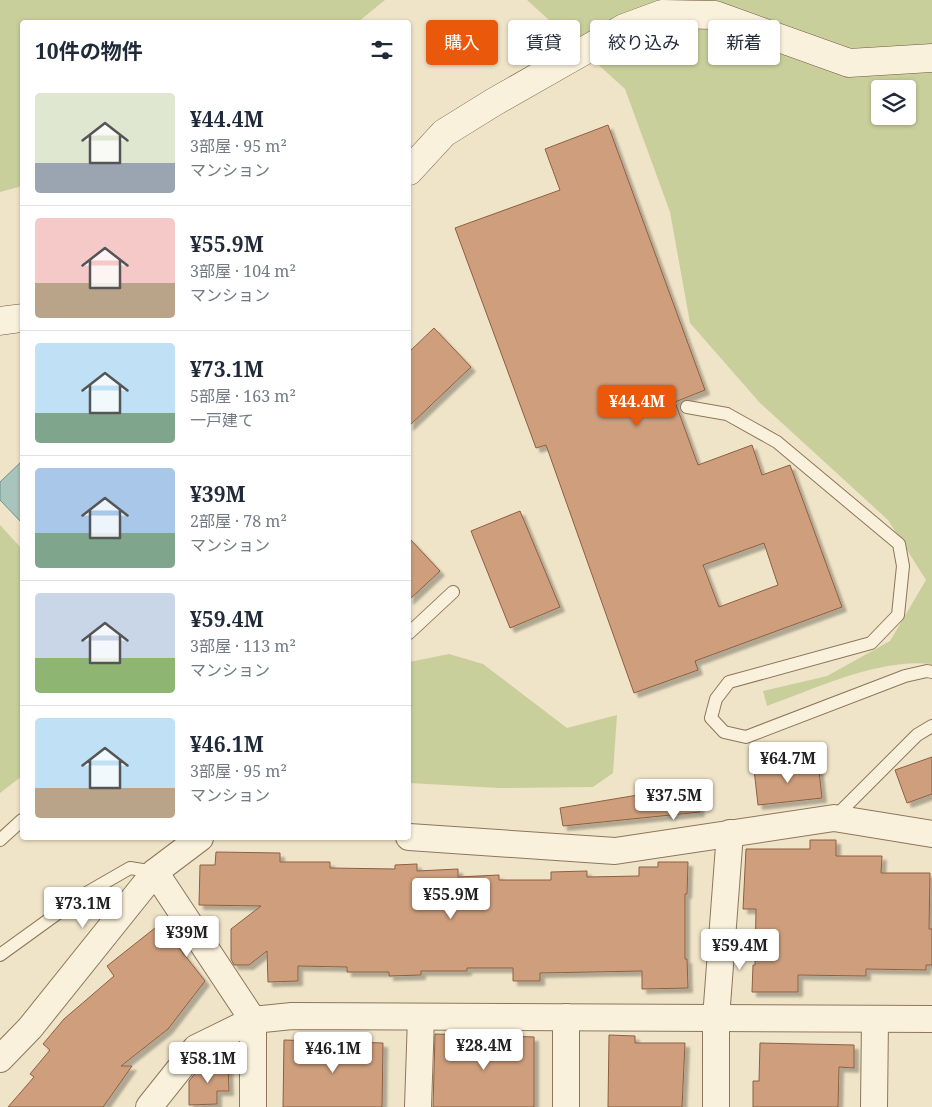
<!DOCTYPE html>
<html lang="ja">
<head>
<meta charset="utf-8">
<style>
	:root { --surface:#fff; --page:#f2f2f3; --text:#1f2937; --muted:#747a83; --line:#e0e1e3; --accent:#ea580c }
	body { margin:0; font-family:"Noto Serif","Noto Sans JP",serif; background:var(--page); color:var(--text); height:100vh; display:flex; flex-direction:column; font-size:19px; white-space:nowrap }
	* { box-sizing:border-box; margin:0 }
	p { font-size:16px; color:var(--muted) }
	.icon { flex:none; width:28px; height:28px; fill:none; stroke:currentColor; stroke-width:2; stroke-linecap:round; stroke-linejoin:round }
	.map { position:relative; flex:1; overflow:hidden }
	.panel { position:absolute; left:20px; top:20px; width:391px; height:820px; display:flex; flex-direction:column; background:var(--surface); border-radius:5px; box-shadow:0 1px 4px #0004 }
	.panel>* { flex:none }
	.banner { position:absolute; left:426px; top:20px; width:430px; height:45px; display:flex; gap:10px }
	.buttons { position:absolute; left:871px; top:80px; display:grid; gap:10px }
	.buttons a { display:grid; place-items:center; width:45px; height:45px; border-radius:5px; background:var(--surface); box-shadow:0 1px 4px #0004; font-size:25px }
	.price { position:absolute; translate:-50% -42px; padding:0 11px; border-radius:5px; background:#fff; color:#222; font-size:16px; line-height:32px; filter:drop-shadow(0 1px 2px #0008) }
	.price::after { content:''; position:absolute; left:50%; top:30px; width:15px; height:11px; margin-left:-8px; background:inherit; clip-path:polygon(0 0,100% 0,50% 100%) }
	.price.on { background:var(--accent); color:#fff }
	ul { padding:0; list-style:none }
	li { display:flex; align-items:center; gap:15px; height:125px; padding:0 15px }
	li+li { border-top:1px solid var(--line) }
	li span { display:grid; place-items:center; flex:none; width:140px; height:100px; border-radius:5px; color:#555 }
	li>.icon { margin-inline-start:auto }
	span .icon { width:60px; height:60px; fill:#fffc; stroke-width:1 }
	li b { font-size:21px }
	h2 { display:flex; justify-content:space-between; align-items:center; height:60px; padding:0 15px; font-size:21px }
	.tag { padding:0 18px; border-radius:5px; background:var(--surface); box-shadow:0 1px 4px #0004; font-size:18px; line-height:45px }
	.tag.on { background:var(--accent); color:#fff }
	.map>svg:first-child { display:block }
	.green { fill:#c9cf9b; fill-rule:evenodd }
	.water { fill:#a9c4bc; stroke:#6f938a }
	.building { fill:#cf9f7d; stroke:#8d5f41; fill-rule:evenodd; filter:url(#shadow) }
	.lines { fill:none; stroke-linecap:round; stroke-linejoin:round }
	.lane-casing { stroke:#8d765c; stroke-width:14 }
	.street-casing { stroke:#8d765c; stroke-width:28 }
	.secondary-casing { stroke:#6f573f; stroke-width:29 }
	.lane { stroke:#faf1dc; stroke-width:12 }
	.street { stroke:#faf1dc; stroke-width:26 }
	.secondary { stroke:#faf1dc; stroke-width:28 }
</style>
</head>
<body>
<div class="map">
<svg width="932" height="1107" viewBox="0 0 932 1107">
	<defs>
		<filter id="shadow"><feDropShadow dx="4.5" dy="4.5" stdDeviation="1" flood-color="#0004"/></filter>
	</defs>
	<rect width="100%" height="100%" fill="#f0e4c8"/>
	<g class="green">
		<polygon points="0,0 385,0 358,22 22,22 22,186 0,192"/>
		<path d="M527 0H932V664C879 658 817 688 767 706L763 691 827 676 890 641 926 580 888 520 760 403 690 323 670 212 625 89ZM880 89H908V116H880Z"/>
		<polygon points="0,525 22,549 22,776 0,793"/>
		<polygon points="449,654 483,664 567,728 617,715 613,773 593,787 499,788 409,783 409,662"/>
	</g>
	<polygon class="water" points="22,461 22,523 0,500 0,482"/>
	<g class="building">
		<path d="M608 125 705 390 675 402 698 465 752 445 762 475 790 465 842 607 695 661 698 670 634 693 546 445 536 448 455 228 560 190 545 149ZM764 543 778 585 719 607 703 565Z"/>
		<polygon points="434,328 471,367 409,426 409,352"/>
		<polygon points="520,511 560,607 510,628 471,531"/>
		<polygon points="409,538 440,571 409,600"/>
		<polygon points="932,757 932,794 907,803 895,770"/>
		<polygon points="818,762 822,798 758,805 754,769"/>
		<polygon points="696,787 700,812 563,826 560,808 650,793 650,794"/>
		<polygon points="810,840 836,840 836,856 882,856 881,873 930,873 929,929 932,929 932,965 926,965 926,970 866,969 866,976 798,975 798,992 752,992 753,965 755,965 756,909 743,909 746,849 810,849"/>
		<polygon points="216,852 280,853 280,862 330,862 330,868 395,869 395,865 417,864 417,871 458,869 458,877 499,875 499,880 551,880 551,872 587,871 587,877 639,876 639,867 658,867 658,862 688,862 687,894 685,894 685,959 687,959 688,988 642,989 642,971 540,973 540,981 513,981 513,968 467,968 467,971 421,971 421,975 389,976 389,972 347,972 347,967 298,966 298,981 268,982 267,951 249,965 234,965 231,959 231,929 261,906 199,905 200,865 215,865"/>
		<polygon points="160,924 205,981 168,1029 121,1066 132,1066 103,1107 8,1107 34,1077 30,1074 50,1050 43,1044 64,1019 114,976 107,966"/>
		<polygon points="435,1034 534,1037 534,1107 433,1107"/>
		<polygon points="609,1035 635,1036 635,1043 685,1043 682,1107 608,1107"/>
		<polygon points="284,1040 383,1043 382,1107 283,1107"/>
		<polygon points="760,1043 854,1045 854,1068 839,1067 838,1107 753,1107 753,1081 759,1081"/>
		<polygon points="202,1065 228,1065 229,1091 217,1091 217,1104 189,1105 189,1081"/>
	</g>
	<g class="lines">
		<g class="lane-casing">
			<g id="lane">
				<polyline points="687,407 727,414 777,442 899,544 903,566 898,615 871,643 729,682 716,699 711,718 724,732 746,737 905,676 927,671 932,672"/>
				<polyline points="409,633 453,592"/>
				<polyline points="834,818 917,735 932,726"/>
				<polyline points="0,840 22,820"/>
				<polyline points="0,955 83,895 130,868 155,872"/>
			</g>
		</g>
		<g class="street-casing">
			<g id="street">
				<polyline points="409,837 615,851 834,818 932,834"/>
				<polyline points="155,872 253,1020 253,1107"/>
				<polyline points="0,1059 30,1028 155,872 200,838"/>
				<polyline points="149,1107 196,1048 253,1020 292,1016 932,1019"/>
				<polyline points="418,1107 421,1017"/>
				<polyline points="566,1107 566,1017"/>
				<polyline points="716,1107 716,1018 730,833"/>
				<polyline points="874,1107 875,1019"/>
			</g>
		</g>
		<g class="secondary-casing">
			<g id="secondary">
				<polyline points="409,171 444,133 494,102 624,28 662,14 715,15 849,63 932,58"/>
				<polyline points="0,321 22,318"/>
			</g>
		</g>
		<use href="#lane" class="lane"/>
		<use href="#street" class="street"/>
		<use href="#secondary" class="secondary"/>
	</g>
</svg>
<div class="buttons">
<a><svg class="icon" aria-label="layers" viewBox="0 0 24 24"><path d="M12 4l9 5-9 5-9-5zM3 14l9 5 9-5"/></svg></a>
</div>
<b class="price on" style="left:637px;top:427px">¥44.4M</b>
<b class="price" style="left:788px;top:784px">¥64.7M</b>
<b class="price" style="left:674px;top:821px">¥37.5M</b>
<b class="price" style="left:451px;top:920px">¥55.9M</b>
<b class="price" style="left:83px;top:929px">¥73.1M</b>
<b class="price" style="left:187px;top:958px">¥39M</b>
<b class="price" style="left:740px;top:971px">¥59.4M</b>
<b class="price" style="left:484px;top:1071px">¥28.4M</b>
<b class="price" style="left:333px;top:1074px">¥46.1M</b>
<b class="price" style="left:208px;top:1084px">¥58.1M</b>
<div class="banner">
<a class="tag on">購入</a>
<a class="tag">賃貸</a>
<a class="tag">絞り込み</a>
<a class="tag">新着</a>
</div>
<section class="panel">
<h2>10件の物件<svg class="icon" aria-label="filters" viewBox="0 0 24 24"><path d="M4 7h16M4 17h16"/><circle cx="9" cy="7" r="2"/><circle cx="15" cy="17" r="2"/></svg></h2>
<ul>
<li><span style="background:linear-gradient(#dfe7d0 70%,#9aa5b1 0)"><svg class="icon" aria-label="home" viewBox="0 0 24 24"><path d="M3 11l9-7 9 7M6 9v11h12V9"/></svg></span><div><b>¥44.4M</b><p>3部屋 · 95 m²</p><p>マンション</p></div></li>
<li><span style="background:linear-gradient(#f6c9c9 65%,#b9a48a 0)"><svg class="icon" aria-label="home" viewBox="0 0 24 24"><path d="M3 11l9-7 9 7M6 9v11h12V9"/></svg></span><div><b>¥55.9M</b><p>3部屋 · 104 m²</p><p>マンション</p></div></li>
<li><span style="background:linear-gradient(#bfe0f5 70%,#7fa58c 0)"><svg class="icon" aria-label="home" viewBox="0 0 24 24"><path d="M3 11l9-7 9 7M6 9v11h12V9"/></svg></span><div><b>¥73.1M</b><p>5部屋 · 163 m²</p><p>一戸建て</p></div></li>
<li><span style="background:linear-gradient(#a9c7e8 65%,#7fa58c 0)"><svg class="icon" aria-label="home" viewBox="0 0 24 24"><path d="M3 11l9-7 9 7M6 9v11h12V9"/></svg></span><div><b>¥39M</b><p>2部屋 · 78 m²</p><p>マンション</p></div></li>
<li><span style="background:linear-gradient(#c9d6e8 65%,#8fb573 0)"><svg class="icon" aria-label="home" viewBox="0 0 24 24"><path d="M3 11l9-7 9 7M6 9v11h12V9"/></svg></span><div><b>¥59.4M</b><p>3部屋 · 113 m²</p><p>マンション</p></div></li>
<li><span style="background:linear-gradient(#bfe0f5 70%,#b9a48a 0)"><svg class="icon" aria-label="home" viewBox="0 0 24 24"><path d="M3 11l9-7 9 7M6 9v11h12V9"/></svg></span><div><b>¥46.1M</b><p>3部屋 · 95 m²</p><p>マンション</p></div></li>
</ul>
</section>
</div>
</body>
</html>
